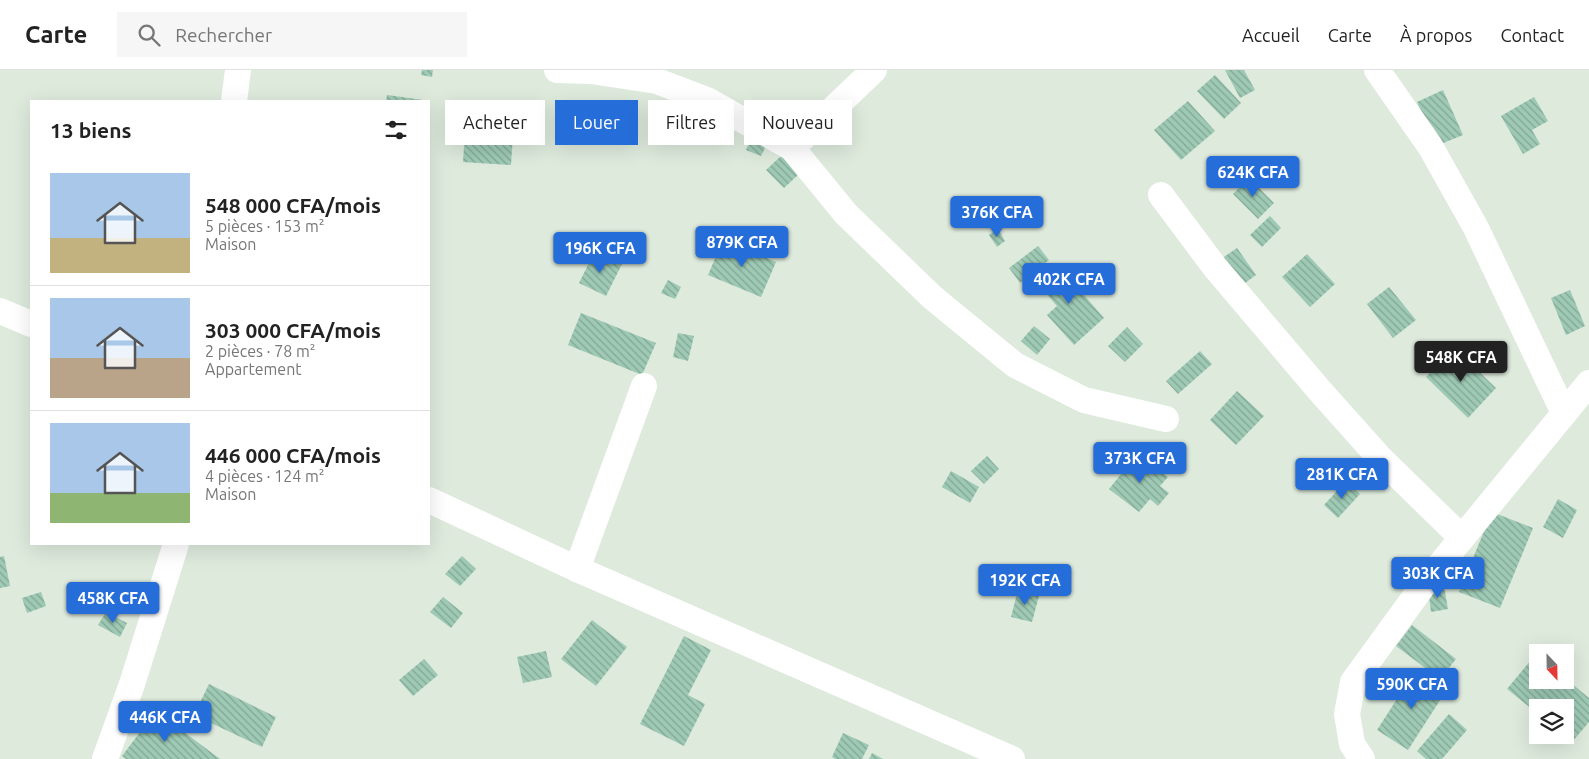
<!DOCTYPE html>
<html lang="fr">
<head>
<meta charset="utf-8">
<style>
	:root { --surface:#fff; --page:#f6f6f6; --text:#222; --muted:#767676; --line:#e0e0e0; --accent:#256eda }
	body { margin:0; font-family:Ubuntu,sans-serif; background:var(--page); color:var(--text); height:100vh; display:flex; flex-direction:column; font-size:19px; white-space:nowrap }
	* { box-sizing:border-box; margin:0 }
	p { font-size:16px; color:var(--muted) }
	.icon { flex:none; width:28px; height:28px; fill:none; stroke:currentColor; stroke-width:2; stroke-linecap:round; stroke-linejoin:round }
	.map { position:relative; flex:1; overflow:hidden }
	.sheet { position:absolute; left:30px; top:30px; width:400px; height:445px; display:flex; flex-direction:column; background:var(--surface); border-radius:0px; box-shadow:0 5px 20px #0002 }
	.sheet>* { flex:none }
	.top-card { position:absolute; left:445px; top:30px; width:475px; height:45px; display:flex; gap:10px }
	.needle { width:32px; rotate:158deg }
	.tools { position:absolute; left:1529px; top:574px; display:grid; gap:10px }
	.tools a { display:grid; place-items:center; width:45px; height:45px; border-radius:0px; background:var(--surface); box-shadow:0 5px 20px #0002; font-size:25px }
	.price { position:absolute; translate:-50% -42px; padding:0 11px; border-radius:5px; background:var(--accent); color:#fff; font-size:16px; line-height:32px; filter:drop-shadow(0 1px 2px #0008) }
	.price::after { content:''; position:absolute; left:50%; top:30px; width:15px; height:11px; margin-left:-8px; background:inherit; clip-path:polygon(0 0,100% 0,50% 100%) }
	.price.on { background:#222; color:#fff }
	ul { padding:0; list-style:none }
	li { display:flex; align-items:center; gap:15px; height:125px; padding:0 20px }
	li+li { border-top:1px solid var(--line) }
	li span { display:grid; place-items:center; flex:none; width:140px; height:100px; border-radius:0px; color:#555 }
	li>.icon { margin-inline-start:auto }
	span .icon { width:60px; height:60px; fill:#fffc; stroke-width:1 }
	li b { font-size:21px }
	h2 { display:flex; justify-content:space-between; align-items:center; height:60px; padding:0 20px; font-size:21px }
	.chip { padding:0 18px; border-radius:0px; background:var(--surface); box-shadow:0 5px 20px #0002; font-size:18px; line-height:45px }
	.chip.on { background:var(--accent); color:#fff }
	header { display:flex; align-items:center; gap:30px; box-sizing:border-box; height:70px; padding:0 25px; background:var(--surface); border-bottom:1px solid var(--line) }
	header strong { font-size:24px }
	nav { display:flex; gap:28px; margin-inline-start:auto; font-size:18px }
	.search { width:350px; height:45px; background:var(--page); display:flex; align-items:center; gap:12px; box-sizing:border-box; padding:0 18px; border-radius:0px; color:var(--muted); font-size:19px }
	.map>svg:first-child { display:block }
	.building { fill:url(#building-back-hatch) }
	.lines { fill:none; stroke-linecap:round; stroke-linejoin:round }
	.minor { stroke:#fff; stroke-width:26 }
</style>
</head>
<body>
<header>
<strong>Carte</strong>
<div class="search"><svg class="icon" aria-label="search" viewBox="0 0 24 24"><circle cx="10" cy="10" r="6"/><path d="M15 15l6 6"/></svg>Rechercher</div>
<nav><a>Accueil</a><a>Carte</a><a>À propos</a><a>Contact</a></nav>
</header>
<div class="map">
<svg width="1589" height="689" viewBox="0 0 1589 689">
	<defs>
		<pattern id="building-back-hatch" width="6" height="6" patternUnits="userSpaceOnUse" patternTransform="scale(1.25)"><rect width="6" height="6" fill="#9ecab5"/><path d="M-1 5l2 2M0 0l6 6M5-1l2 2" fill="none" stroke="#82a594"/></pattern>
	</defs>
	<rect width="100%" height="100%" fill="#ddeadc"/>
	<g class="building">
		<polygon points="422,0 433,0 432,7 421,5"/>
		<polygon points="1225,0 1244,0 1255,20 1240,28"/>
		<polygon points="1215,5 1241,33 1224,49 1197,21"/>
		<polygon points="1443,20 1463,65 1436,76 1417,32"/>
		<polygon points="387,25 423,30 423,31 386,31"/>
		<polygon points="1534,27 1548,51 1532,60 1540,74 1523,84 1501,46"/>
		<polygon points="1188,31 1215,61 1181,90 1154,60"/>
		<polygon points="467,32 515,34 511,95 463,92"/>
		<polygon points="752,66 768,72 761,86 746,80"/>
		<polygon points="781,86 799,104 784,118 766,100"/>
		<polygon points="1249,108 1274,133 1258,149 1233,124"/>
		<polygon points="1270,146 1281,158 1262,177 1250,165"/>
		<polygon points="998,159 1005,171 997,177 989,165"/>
		<polygon points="723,170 776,192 761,227 708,205"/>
		<polygon points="1038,176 1049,190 1020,213 1009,198"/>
		<polygon points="1237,178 1256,205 1241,216 1221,189"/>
		<polygon points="595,181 622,194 606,226 579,213"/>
		<polygon points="1307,184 1335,214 1310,237 1282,207"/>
		<polygon points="1057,194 1104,248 1074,275 1047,245 1057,236 1036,212"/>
		<polygon points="668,210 681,217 675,229 661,223"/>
		<polygon points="1389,217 1416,250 1393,268 1367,234"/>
		<polygon points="1570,220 1585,256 1566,265 1551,228"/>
		<polygon points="581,243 656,273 642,305 568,275"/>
		<polygon points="1034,256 1050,269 1037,285 1021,271"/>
		<polygon points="1127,257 1143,274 1125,292 1108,276"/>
		<polygon points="678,263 694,266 688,291 673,287"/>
		<polygon points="1454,278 1496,318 1468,348 1426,307"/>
		<polygon points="1200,281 1212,294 1178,324 1166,311"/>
		<polygon points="1237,321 1264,346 1236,375 1210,350"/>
		<polygon points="1138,383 1168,407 1160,416 1169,423 1158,436 1150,429 1139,442 1109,419"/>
		<polygon points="987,386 999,399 984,414 971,401"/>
		<polygon points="951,401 979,417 970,433 942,417"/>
		<polygon points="1346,411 1360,424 1338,448 1324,435"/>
		<polygon points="1558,429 1577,440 1563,468 1543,457"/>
		<polygon points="1492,442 1533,458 1500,538 1459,522"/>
		<polygon points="4,486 10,516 0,518 0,487"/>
		<polygon points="462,486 476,499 460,516 445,504"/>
		<polygon points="1444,516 1448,539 1431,542 1428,518"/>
		<polygon points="1018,520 1039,526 1032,552 1011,547"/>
		<polygon points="41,522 46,536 27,543 22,528"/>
		<polygon points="443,527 463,543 451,558 430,542"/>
		<polygon points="106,542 127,553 120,567 98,555"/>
		<polygon points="592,550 627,577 596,616 561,589"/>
		<polygon points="1412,555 1456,589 1440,609 1396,576"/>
		<polygon points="684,566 711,580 688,625 705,634 684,676 640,654"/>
		<polygon points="546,581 552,607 523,613 517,587"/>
		<polygon points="1536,584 1538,586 1538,610 1565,610 1565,608 1589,628 1589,652 1572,672 1563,665 1565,665 1565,638 1538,638 1538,644 1507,619"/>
		<polygon points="424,589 438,605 413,626 399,610"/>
		<polygon points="1415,601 1446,621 1408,680 1377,660"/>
		<polygon points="209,614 276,647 262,677 194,645"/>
		<polygon points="156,641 220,689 126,689 122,686"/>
		<polygon points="1449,644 1467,660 1442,689 1426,689 1417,681"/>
		<polygon points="843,663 869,675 862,689 835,689 832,687"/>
		<polygon points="872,683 883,689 869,689"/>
	</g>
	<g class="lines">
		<g class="minor">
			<polyline points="557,0 591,1 657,11 709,31 792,78 846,144 932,227 1015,295 1084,330 1166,349"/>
			<polyline points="1377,0 1430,76 1476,158 1564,343"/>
			<polyline points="234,31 238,0"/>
			<polyline points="792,78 874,0"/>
			<polyline points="1161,125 1214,196 1320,321 1379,387 1462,468"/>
			<polyline points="0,241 31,254"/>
			<polyline points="429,430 577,499 1012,689"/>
			<polyline points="577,499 644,316"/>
			<polyline points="105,689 132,614 176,474"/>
			<polyline points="1362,689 1352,674 1347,644 1353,612 1425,513 1589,313"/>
		</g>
	</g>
</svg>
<div class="tools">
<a><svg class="needle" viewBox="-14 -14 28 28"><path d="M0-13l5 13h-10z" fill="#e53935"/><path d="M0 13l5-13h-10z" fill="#767676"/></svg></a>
<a><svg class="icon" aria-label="layers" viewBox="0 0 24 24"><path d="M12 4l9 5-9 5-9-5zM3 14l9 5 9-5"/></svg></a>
</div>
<b class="price" style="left:1253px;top:128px">624K CFA</b>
<b class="price" style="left:997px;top:168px">376K CFA</b>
<b class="price" style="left:742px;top:198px">879K CFA</b>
<b class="price" style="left:600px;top:204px">196K CFA</b>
<b class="price" style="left:1069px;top:235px">402K CFA</b>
<b class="price on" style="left:1461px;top:313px">548K CFA</b>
<b class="price" style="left:1140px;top:414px">373K CFA</b>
<b class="price" style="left:1342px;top:430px">281K CFA</b>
<b class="price" style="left:1438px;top:529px">303K CFA</b>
<b class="price" style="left:1025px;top:536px">192K CFA</b>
<b class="price" style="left:113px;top:554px">458K CFA</b>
<b class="price" style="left:1412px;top:640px">590K CFA</b>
<b class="price" style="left:165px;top:673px">446K CFA</b>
<div class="top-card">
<a class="chip">Acheter</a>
<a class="chip on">Louer</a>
<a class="chip">Filtres</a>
<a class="chip">Nouveau</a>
</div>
<section class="sheet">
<h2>13 biens<svg class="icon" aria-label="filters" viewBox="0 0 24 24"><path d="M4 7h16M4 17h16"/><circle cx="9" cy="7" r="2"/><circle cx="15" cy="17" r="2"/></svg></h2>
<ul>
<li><span style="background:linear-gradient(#a9c7e8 65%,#c2b280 0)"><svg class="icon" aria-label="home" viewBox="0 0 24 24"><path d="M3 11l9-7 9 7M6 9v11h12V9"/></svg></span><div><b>548 000 CFA/mois</b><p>5 pièces · 153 m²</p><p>Maison</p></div></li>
<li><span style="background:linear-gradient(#a9c7e8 60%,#b9a48a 0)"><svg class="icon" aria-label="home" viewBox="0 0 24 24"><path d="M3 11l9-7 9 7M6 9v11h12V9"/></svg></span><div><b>303 000 CFA/mois</b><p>2 pièces · 78 m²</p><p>Appartement</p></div></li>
<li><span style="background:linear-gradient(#a9c7e8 70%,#8fb573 0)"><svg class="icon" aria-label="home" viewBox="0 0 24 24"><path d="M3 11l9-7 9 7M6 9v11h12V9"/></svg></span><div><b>446 000 CFA/mois</b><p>4 pièces · 124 m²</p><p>Maison</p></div></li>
</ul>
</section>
</div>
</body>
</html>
